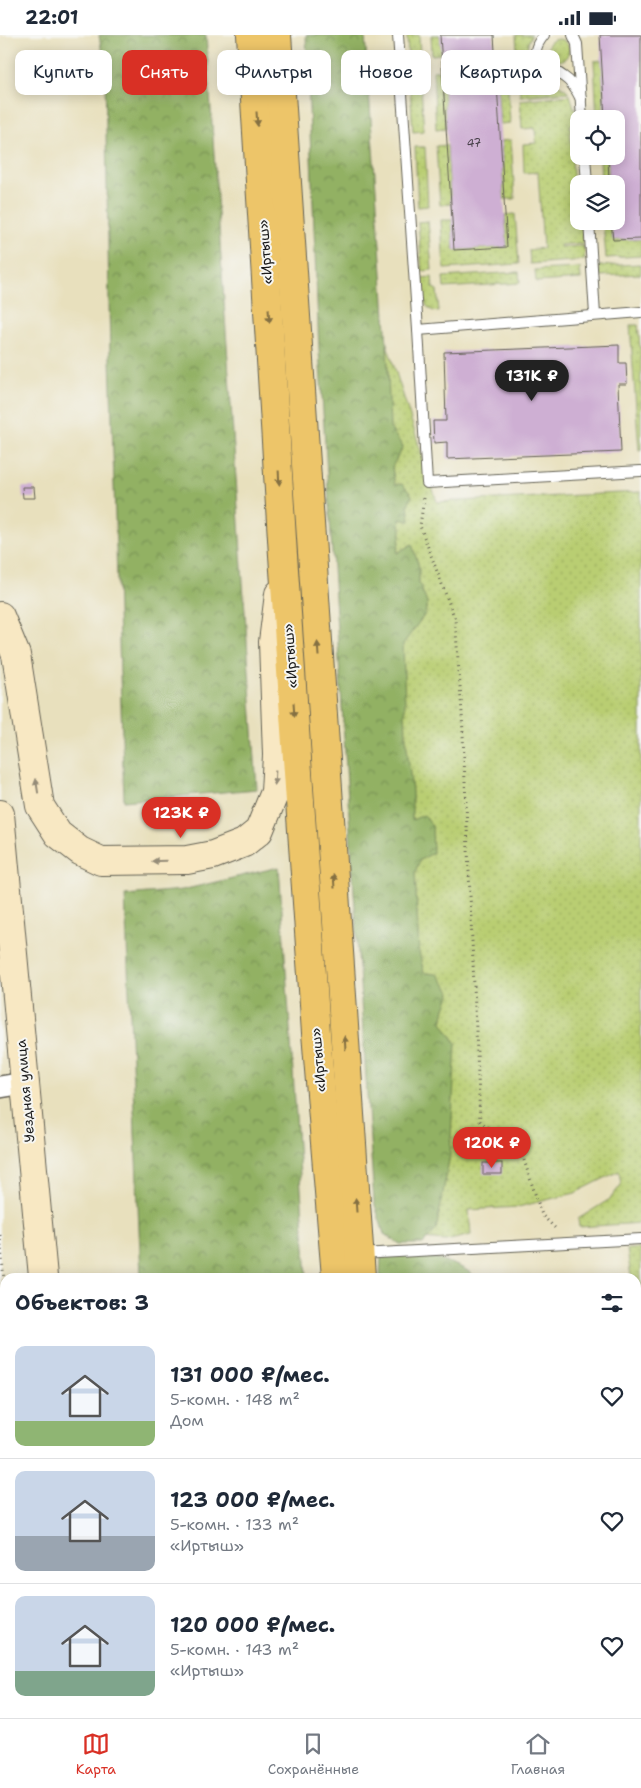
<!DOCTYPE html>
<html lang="ru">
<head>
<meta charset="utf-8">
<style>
	:root { --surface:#fff; --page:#f6f6f7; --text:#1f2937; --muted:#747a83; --line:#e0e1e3; --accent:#d93025 }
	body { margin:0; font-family:"Shantell Sans",sans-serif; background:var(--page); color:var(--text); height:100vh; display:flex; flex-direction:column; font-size:19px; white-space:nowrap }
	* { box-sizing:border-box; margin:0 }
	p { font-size:16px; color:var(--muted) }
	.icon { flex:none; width:28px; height:28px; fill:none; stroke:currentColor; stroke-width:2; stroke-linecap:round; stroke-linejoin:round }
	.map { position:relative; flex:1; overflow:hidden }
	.side { position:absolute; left:0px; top:1238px; width:641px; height:446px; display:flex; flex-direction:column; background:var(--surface); border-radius:15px 15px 0 0; box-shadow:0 2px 12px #0003 }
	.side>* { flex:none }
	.top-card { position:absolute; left:15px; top:15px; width:611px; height:45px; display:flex; gap:10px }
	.controls { position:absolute; left:570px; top:75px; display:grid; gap:10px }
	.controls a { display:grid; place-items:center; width:55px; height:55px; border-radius:10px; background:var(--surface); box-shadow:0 2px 12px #0003; font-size:25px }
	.price { position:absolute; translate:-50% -42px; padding:0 11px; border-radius:18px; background:var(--accent); color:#fff; font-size:16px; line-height:32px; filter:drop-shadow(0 1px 2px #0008) }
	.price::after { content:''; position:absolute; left:50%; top:30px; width:15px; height:11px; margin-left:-8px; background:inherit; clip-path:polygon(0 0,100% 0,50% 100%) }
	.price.active { background:#222; color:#fff }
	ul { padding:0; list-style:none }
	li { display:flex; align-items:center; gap:15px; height:125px; padding:0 15px }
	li+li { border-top:1px solid var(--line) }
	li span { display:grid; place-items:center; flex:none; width:140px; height:100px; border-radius:10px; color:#555 }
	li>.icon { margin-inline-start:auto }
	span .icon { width:60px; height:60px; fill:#fffc; stroke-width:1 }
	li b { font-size:21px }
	h2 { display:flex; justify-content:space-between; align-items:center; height:60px; padding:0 15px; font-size:21px }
	.tag { padding:0 18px; border-radius:10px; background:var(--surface); box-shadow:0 2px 12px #0003; font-size:18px; line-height:45px }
	.tag.active { background:var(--accent); color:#fff }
	.status { display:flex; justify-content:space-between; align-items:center; height:35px; padding:0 25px; background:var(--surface); direction:ltr }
	.status svg { height:14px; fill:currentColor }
	.menu { display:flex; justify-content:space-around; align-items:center; height:70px; border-top:1px solid var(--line); background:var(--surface); font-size:14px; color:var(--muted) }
	.menu a { display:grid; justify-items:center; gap:2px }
	.menu .active { color:var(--accent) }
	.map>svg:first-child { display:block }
	.green { fill:url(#green-dots); stroke:#6a7547 }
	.forest { fill:url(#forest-crowns); stroke:#576640 }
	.building { fill:#ceafd3 }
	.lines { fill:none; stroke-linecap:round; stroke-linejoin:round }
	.lane-casing { stroke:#636154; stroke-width:12 }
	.street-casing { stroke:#636154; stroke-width:24 }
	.secondary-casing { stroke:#636154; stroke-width:30 }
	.highway-casing { stroke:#636154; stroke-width:30 }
	.path { stroke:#636154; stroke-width:3; stroke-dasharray:1 4; stroke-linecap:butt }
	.lane { stroke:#fff; stroke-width:10 }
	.street { stroke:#fff; stroke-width:21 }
	.secondary { stroke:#f8e8c3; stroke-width:28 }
	.highway { stroke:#edc569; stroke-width:28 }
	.oneway { fill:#847042 }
	.oneway2 { fill:#958c78 }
	.labels { text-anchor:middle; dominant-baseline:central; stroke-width:4; stroke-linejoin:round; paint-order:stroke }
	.number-label { font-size:11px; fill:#48414a }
	.street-label { font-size:14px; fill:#1c1c1c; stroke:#f6f6f2 }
</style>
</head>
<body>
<div class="status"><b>22:01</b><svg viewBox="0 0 49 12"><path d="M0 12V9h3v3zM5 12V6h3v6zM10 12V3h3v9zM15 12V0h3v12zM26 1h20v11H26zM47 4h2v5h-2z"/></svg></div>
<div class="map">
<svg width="641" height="1683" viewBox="0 0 641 1683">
	<defs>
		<pattern id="green-dots" width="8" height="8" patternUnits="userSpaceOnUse" patternTransform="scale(1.25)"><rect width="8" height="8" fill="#b9ce72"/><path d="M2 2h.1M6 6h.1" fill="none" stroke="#9eb062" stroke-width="1.8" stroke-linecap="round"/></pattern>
		<pattern id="forest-crowns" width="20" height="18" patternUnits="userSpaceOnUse" patternTransform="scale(1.25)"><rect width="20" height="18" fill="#92b164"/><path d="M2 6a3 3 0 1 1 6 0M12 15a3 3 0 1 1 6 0" fill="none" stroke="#768f52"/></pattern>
	</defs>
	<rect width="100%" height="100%" fill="#f6f6f2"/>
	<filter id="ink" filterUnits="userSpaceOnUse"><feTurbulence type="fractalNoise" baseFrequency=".02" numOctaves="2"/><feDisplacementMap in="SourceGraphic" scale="10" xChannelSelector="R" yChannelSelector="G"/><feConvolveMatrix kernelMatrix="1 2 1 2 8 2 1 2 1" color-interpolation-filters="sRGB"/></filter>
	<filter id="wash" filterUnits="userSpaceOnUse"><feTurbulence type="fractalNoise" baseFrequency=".0096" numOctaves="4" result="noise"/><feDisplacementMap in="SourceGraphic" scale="20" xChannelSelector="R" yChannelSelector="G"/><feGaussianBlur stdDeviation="1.12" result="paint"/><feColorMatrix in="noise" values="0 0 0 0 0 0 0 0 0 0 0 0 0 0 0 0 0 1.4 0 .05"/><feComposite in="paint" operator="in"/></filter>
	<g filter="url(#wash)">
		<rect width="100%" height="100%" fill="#e8e0bd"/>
		<g class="green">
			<polygon points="407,0 419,0 420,21 408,22"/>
			<polygon points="431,0 440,0 442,19 432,20"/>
			<path d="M516 0H532C528 5 528 10 527 15 525 41 554 43 569 57L520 61Z"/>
			<circle cx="558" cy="15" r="11"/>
			<polygon points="602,25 605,83 597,84 594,26"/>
			<polygon points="507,31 510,88 500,89 496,32"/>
			<polygon points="443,35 446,93 436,94 433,36"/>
			<polygon points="420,37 424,96 413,97 409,38"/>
			<polygon points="570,60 577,81 574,89 570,90 575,170 579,170 579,186 583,186 584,208 560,210 560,212 584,211 585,225 530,229 529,215 543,213 538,137 524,138 523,109 536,108 535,93 522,94 520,65"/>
			<polygon points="511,105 515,164 504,164 501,106"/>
			<polygon points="447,110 451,169 440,170 436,111"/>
			<polygon points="415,112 425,112 428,171 418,172"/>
			<polygon points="600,121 608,121 609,149 601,149"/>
			<polygon points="515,179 519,229 444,234 441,185 452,185 454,215 507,212 505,180"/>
			<polygon points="428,186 432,235 422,236 418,187"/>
			<polygon points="603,186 611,186 613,205 641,204 641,221 606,223"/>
			<polygon points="641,229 641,239 600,241 599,231"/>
			<polygon points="580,233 581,244 536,247 535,235"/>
			<polygon points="519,237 520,248 444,253 443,242"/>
			<path d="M432 242 433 253 437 255 439 277C421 276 423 257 422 243Z"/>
			<polygon points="630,290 638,290 641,322 641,415 639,415"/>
			<polygon points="387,309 437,467 641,457 641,1188 579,1192 578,1184 610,1164 621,1150 619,1136 575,1158 518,1172 469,1175 471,1200 446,1206 411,1203"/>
			<polygon points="627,1214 641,1214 641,1312 636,1279 636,1242 631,1242"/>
			<polygon points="641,1356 641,1683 424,1683 424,1679 636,1679 636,1357"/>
		</g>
		<g class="forest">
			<polygon points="99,0 206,0 257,754 124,766 110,323 105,36"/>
			<polygon points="306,0 365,0 387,309 390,393 403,412 392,432 395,450 402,449 412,460 408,470 410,486 400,484 401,496 397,518 412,509 419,532 419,548 427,568 425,579 403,609 406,703 412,757 412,785 424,780 432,791 433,818 420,825 415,837 419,917 424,938 437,939 451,958 445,973 442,987 456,1008 450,1120 436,1195 423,1209 400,1209 384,1199 374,1167 319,315"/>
			<polygon points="279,832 307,1242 141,1242 125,860 182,855"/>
			<path d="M423 1220C435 1224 468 1231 474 1242H380L381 1221Z"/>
			<rect x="159" y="1679" width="179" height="4"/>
			<polygon points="418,1679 621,1679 620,1683 419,1683"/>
		</g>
		<g id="blocks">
			<g class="building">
				<polygon points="440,0 494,0 507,212 454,215"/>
				<polygon points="600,0 641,0 641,204 613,205 611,186 616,186 616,149 609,149 608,121 616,121 616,84 605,84"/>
				<polygon points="619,310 619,328 626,328 627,349 618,349 621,417 447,424 447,407 434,408 433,386 446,386 444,317"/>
				<polygon points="22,452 34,452 35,463 23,463"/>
				<rect x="483" y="1128" width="19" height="11"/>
				<polygon points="0,1572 3,1572 5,1590 5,1603 0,1603"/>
				<polygon points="5,1650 5,1679 14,1679 15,1681 0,1683 0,1651"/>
			</g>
		</g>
	</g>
	<g filter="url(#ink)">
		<use href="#blocks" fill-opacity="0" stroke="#636154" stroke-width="1"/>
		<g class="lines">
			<g class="lane-casing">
				<g id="lane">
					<polyline points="398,0 418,295 641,277"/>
					<path d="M544 0C523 25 548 30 564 42 572 47 577 56 581 64"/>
					<polyline points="573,0 577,9 582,84"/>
					<polyline points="585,121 587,149"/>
					<polyline points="589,186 595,280"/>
					<polyline points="418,295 427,448 641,436"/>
					<polyline points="360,1219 641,1204"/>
				</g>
			</g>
			<g class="street-casing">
				<polyline id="street" points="0,1052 24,1048"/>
			</g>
			<g class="secondary-casing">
				<g id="secondary">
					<polyline points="0,581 16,620 40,771 58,799 80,816 101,826 187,825 213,820 244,808 259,796 275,757 277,720 273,607 279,559"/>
					<polyline points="0,779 43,1242"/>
					<polyline points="86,1679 86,1683"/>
				</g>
			</g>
			<g class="highway-casing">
				<g id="highway">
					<polyline points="251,0 283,520 316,998 336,1242"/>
					<polyline points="277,0 361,1242"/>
					<polyline points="369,1679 370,1683"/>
					<polyline points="393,1679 394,1683"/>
				</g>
			</g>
			<g class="path">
				<polyline points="424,463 420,491 455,584 462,678 480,1086 522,1119 542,1180 555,1193"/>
				<polyline points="0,1200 5,1257"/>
				<polyline points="42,1679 43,1683"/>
			</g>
			<use href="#lane" class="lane"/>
			<use href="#street" class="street"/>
			<use href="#secondary" class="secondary"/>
			<use href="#highway" class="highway"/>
		</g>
		<defs><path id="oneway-solid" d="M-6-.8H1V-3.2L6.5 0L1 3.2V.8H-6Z" transform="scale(1.25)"/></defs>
		<g class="oneway">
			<use href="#oneway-solid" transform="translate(257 84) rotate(86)"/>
			<use href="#oneway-solid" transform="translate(269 281) rotate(86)"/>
			<use href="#oneway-solid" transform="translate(279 443) rotate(87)"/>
			<use href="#oneway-solid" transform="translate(318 614) rotate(-94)"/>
			<use href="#oneway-solid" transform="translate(294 675) rotate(86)"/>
			<use href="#oneway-solid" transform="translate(334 846) rotate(-94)"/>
			<use href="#oneway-solid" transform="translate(345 1008) rotate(-94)"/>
			<use href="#oneway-solid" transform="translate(356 1170) rotate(-94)"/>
		</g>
		<g class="oneway2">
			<use href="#oneway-solid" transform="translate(275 743) rotate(93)"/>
			<use href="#oneway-solid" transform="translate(37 751) rotate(-99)"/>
			<use href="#oneway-solid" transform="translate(159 826) rotate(179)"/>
		</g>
	</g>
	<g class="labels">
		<g class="number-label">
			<text x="474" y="108">47</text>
		</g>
		<g class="street-label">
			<text transform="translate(265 217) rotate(-94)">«Иртыш»</text>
			<text transform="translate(290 621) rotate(-94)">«Иртыш»</text>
			<text transform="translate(318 1025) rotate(-95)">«Иртыш»</text>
			<text transform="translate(25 1056) rotate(-95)">Уездная улица</text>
		</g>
	</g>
</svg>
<div class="controls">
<a><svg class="icon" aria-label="locate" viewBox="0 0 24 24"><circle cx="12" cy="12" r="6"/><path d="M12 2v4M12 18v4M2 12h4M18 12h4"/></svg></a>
<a><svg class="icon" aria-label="layers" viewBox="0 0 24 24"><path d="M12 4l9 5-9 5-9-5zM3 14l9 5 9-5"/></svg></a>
</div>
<b class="price active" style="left:532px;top:367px">131K ₽</b>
<b class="price" style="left:181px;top:804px">123K ₽</b>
<b class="price" style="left:492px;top:1134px">120K ₽</b>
<div class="top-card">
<a class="tag">Купить</a>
<a class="tag active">Снять</a>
<a class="tag">Фильтры</a>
<a class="tag">Новое</a>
<a class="tag">Квартира</a>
</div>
<section class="side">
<h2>Объектов: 3<svg class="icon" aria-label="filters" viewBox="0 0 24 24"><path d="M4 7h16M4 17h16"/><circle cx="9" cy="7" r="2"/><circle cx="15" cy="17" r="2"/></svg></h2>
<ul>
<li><span style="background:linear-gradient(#c9d6e8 75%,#8fb573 0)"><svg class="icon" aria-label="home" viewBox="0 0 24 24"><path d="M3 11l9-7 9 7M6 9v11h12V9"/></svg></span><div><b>131 000 ₽/мес.</b><p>5-комн. · 148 m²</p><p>Дом</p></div><svg class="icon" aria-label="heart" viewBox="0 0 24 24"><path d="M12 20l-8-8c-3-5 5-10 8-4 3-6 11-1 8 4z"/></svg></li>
<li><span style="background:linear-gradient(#c9d6e8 65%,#9aa5b1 0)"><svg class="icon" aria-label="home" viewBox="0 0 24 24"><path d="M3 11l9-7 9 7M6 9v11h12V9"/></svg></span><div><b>123 000 ₽/мес.</b><p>5-комн. · 133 m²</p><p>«Иртыш»</p></div><svg class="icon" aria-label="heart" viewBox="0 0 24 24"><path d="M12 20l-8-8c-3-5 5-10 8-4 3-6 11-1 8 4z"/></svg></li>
<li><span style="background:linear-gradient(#c9d6e8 75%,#7fa58c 0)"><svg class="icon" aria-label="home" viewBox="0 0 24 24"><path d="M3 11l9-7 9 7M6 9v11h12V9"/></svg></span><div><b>120 000 ₽/мес.</b><p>5-комн. · 143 m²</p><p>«Иртыш»</p></div><svg class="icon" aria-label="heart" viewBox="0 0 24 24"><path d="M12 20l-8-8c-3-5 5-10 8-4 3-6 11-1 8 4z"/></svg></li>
</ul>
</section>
</div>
<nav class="menu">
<a class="active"><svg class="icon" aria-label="map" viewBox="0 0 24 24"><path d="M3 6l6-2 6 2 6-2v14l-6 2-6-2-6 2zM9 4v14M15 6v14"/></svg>Карта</a>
<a><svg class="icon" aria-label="saved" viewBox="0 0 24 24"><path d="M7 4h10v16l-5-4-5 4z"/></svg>Сохранённые</a>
<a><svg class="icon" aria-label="home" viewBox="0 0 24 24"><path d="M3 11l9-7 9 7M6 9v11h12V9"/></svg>Главная</a>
</nav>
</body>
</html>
